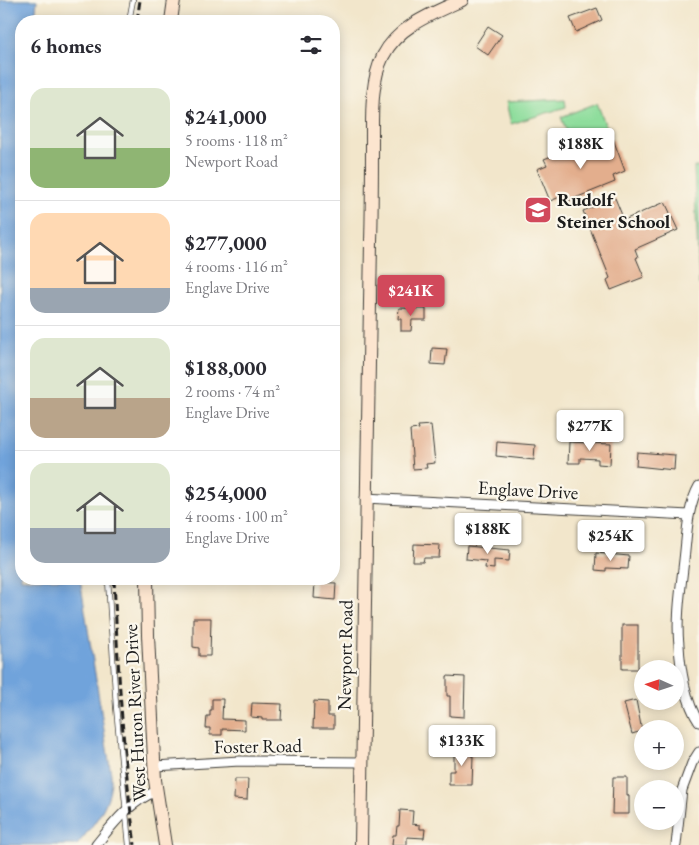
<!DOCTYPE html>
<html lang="en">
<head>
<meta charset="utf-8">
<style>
	:root { --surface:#fff; --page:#f7f7f7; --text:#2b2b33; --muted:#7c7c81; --line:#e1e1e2; --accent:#d1495b }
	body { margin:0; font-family:"EB Garamond",serif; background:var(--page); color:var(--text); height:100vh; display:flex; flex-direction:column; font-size:19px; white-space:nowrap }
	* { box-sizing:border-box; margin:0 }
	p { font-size:16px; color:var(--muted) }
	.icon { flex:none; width:28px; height:28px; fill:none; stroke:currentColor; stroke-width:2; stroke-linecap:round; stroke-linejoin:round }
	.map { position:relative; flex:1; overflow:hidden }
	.side { position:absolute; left:15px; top:15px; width:325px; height:570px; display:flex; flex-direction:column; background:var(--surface); border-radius:20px; box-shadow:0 2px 12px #0003 }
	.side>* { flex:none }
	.needle { width:32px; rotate:273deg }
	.controls { position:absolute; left:634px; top:660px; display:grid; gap:10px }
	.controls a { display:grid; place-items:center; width:50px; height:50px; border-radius:50%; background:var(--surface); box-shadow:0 2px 12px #0003; font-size:25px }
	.price { position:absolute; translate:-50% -42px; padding:0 11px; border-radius:5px; background:#fff; color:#222; font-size:16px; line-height:32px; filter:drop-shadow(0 1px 2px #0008) }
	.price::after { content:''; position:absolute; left:50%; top:30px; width:15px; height:11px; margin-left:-8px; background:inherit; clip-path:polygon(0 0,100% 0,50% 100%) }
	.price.active { background:var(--accent); color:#fff }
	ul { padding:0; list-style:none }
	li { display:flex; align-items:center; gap:15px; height:125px; padding:0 15px }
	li+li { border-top:1px solid var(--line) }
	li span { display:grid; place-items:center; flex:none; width:140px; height:100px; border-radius:15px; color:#555 }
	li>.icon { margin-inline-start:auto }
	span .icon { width:60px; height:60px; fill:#fffc; stroke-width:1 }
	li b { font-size:21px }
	h2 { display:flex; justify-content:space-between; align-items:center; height:60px; padding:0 15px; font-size:21px }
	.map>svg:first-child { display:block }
	.green { fill:#8edd9c; stroke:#557c5c }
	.water { fill:#6fa3db; stroke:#46607c }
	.building { fill:#e3ae8d }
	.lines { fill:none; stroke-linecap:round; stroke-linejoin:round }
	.lane-casing { stroke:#3c3a36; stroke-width:6 }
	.street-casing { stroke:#3c3a36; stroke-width:11 }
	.secondary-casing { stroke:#3c3a36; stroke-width:14 }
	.lane { stroke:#fff; stroke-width:4.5 }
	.street { stroke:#fff; stroke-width:9 }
	.secondary { stroke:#fce5cf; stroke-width:12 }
	.rail { stroke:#1c1c1c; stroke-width:3; stroke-dasharray:8 4; stroke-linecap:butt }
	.labels { text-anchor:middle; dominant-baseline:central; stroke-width:4.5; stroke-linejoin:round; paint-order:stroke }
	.poi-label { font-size:19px; font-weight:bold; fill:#1c1c1c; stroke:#fbf7ec; text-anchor:start }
	.street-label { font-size:19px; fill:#1c1c1c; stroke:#fbf7ec }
</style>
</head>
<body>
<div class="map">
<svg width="699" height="845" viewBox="0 0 699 845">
	<rect width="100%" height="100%" fill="#fbf7ec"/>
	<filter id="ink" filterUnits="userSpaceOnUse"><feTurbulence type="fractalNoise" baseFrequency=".02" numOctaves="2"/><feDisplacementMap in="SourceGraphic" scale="10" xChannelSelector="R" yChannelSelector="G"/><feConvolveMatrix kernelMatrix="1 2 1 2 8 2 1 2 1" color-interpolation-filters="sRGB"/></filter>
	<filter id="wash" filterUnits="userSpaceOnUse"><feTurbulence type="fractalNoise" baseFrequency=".0096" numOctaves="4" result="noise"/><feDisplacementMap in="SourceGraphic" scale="20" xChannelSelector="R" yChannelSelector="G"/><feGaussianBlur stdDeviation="1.12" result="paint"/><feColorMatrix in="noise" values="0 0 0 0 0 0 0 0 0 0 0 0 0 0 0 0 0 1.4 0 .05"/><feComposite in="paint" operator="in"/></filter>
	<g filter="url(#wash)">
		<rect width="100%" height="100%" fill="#f2e6cb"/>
		<g class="green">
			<polygon points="565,99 566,107 511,124 506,102"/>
			<polygon points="597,103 608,131 572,145 561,117"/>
			<polygon points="694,167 699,167 699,285"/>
		</g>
		<path class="water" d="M0 0H37L35 21H21L20 190 21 203V579H80L111 774C113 803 94 824 77 845H0Z"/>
		<g id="blocks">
			<g class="building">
				<polygon points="597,8 602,20 576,32 570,18"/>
				<polygon points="488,26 502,35 488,55 475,46"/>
				<polygon points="598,138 600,144 613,139 625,171 613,176 615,182 563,203 560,197 550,201 537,169 547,165 544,159"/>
				<polygon points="615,198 624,220 665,202 678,230 635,249 638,257 636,258 644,277 611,290 607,280 610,278 583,211"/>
				<polygon points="399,308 426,309 426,320 412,320 411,331 401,331 401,319 398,319"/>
				<polygon points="432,348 447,349 445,365 431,364"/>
				<polygon points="431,425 435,463 426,464 427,468 413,469 410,430 419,429 418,426"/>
				<polygon points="497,442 535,445 534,460 496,456"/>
				<polygon points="569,442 611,444 610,465 598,464 598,459 580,458 580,463 568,463"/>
				<polygon points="637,452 675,455 674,470 636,466"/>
				<polygon points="414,544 440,545 439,558 424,558 423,562 413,562"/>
				<polygon points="467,546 510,550 509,561 494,560 494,569 485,568 486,561 466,559"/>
				<polygon points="596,553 629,556 628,569 606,568 606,571 595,570"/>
				<polygon points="315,582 336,583 335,600 314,598"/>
				<polygon points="193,618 211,618 210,656 199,656 199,648 193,647"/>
				<rect x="622" y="625" width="16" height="44"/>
				<polygon points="447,676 465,677 464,717 450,716 450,696 447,696"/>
				<polygon points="212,699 223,699 222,719 245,720 245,730 222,729 222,735 210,735 210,728 206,728 207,716 210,716 210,710 212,710"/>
				<polygon points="636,700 642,731 632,734 624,703"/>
				<polygon points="314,701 328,702 328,716 334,716 334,728 313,728"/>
				<polygon points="252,703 282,704 281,720 262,720 262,718 251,717"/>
				<polygon points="457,744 467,744 466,748 471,748 471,756 473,756 472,785 449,785 449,771 454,771 454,751 456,751"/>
				<polygon points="613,777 627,777 627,795 629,795 629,814 612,814"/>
				<polygon points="235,779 248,779 247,800 234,799"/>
				<polygon points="400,810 413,811 412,824 420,825 420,829 425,829 424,838 407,837 407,845 392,845 393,835 396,835 397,826 399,826"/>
			</g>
		</g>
	</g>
	<g filter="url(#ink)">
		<use href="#blocks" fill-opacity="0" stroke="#3c3a36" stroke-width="1"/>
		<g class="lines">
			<g class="lane-casing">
				<g id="lane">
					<polyline points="129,21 133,0"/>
					<polyline points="108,579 116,706 129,845"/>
				</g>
			</g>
			<g class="street-casing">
				<g id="street">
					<path d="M699 486C687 507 687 536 684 560 681 587 676 618 679 645 680 667 686 704 699 722"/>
					<polyline points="365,498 689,515"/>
					<polyline points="155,766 240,761 362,762"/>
					<path d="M96 845C113 824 130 801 157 791"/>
					<polyline points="676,845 682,790 692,763 699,752"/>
				</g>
			</g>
			<g class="secondary-casing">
				<g id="secondary">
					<polyline points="171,21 174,0"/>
					<polyline points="147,579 148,635 155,780 165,845"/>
					<path d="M361 845C363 644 367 443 371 242 372 208 372 174 372 139 372 113 371 80 383 56 398 26 433 13 462 0"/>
				</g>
			</g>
			<use href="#lane" class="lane"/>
			<use href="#street" class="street"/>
			<use href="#secondary" class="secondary"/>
			<g class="rail">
				<polyline points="137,21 140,0"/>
				<path d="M114 579C118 668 123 757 135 845"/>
			</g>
		</g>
	</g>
	<defs>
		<g id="school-square" transform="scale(1.4375)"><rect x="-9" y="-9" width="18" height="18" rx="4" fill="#d1495b" stroke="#fbf7ec"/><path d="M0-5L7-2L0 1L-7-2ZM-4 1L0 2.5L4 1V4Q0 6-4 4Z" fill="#fff"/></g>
	</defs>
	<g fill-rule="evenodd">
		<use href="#school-square" x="538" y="210"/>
	</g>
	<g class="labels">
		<g class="poi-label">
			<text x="557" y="199">Rudolf<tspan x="557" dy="22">Steiner School</tspan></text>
		</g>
		<g class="street-label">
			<text transform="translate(528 490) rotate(3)">Englave Drive</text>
			<text transform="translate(345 655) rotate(-89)">Newport Road</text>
			<text transform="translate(135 713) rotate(-93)">West Huron River Drive</text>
			<text transform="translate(258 746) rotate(-1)">Foster Road</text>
		</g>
	</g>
</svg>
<div class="controls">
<a><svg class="needle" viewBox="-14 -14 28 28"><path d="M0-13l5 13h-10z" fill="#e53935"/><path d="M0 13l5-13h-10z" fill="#7c7c81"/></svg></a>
<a>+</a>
<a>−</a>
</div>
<b class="price" style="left:581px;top:170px">$188K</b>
<b class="price active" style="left:411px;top:317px">$241K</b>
<b class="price" style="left:590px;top:452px">$277K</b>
<b class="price" style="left:488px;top:555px">$188K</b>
<b class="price" style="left:611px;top:562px">$254K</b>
<b class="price" style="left:462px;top:767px">$133K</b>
<section class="side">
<h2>6 homes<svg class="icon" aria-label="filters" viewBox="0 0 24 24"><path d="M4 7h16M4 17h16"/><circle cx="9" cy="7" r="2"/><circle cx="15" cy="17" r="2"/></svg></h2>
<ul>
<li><span style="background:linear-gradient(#dfe7d0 60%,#8fb573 0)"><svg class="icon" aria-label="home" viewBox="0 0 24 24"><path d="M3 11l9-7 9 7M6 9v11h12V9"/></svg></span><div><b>$241,000</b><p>5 rooms · 118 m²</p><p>Newport Road</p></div></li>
<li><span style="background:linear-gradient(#ffd9b3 75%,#9aa5b1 0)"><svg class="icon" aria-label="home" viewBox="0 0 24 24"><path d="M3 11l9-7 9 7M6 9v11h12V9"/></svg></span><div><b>$277,000</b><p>4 rooms · 116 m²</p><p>Englave Drive</p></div></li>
<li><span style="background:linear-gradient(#dfe7d0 60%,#b9a48a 0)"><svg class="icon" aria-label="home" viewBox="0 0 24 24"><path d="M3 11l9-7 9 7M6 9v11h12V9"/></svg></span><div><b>$188,000</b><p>2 rooms · 74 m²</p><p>Englave Drive</p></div></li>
<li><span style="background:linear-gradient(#dfe7d0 65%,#9aa5b1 0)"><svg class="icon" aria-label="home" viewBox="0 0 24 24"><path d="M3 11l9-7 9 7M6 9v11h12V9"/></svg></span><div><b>$254,000</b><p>4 rooms · 100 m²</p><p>Englave Drive</p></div></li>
</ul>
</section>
</div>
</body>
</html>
